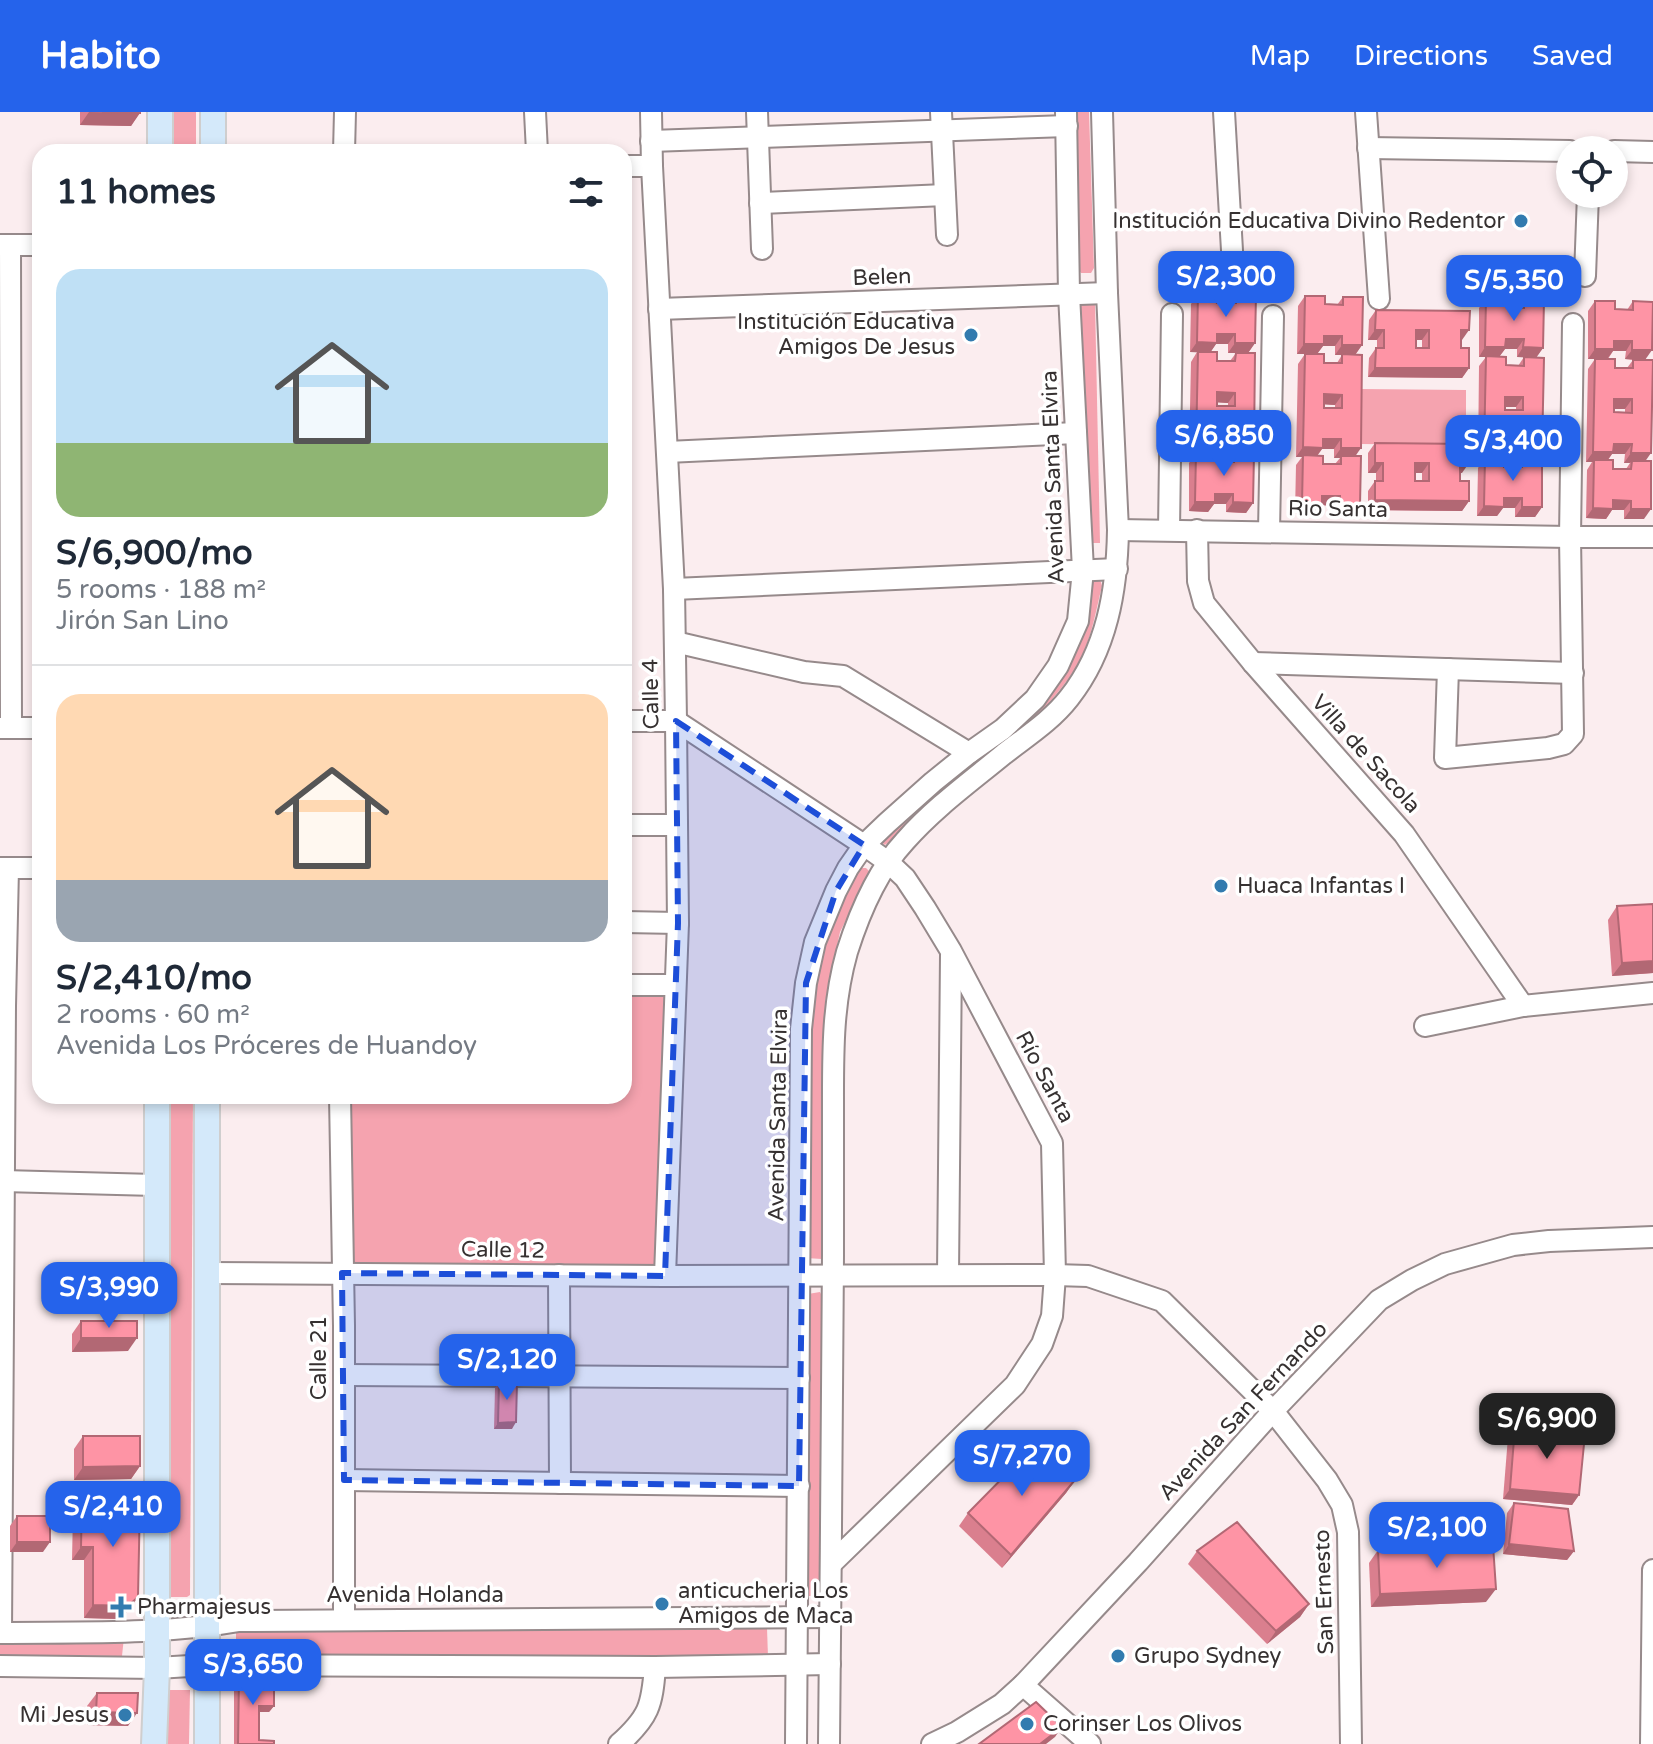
<!DOCTYPE html>
<html lang="en">
<head>
<meta charset="utf-8">
<style>
	:root { --surface:#fff; --page:#f6f6f7; --text:#1f2937; --muted:#747a83; --line:#e0e1e3; --accent:#2563eb }
	body { margin:0; font-family:"Varela Round",sans-serif; background:var(--page); color:var(--text); height:100vh; display:flex; flex-direction:column; font-size:30px; white-space:nowrap }
	* { box-sizing:border-box; margin:0 }
	p { font-size:26px; color:var(--muted) }
	.icon { flex:none; width:44px; height:44px; fill:none; stroke:currentColor; stroke-width:2; stroke-linecap:round; stroke-linejoin:round }
	.map { position:relative; flex:1; overflow:hidden }
	.panel { position:absolute; left:32px; top:32px; width:600px; height:960px; display:flex; flex-direction:column; background:var(--surface); border-radius:24px; box-shadow:0 4px 12px #0003 }
	.panel>* { flex:none }
	.fabs { position:absolute; left:1556px; top:24px; display:grid; gap:16px }
	.fabs a { display:grid; place-items:center; width:72px; height:72px; border-radius:50%; background:var(--surface); box-shadow:0 4px 12px #0003; font-size:40px }
	.price { position:absolute; translate:-50% -68px; padding:0 18px; border-radius:16px; background:var(--accent); color:#fff; font-size:26px; line-height:52px; filter:drop-shadow(0 2px 4px #0008) }
	.price::after { content:''; position:absolute; left:50%; top:48px; width:24px; height:18px; margin-left:-12px; background:inherit; clip-path:polygon(0 0,100% 0,50% 100%) }
	.price.current { background:#222; color:#fff }
	ul { padding:0; list-style:none }
	li { display:grid; align-content:center; gap:16px; height:424px; padding:0 24px }
	li+li { border-top:2px solid var(--line) }
	li span { display:grid; place-items:center; height:248px; border-radius:24px; color:#555 }
	li>.icon { margin-inline-start:auto }
	span .icon { width:144px; height:144px; fill:#fffc; stroke-width:1 }
	li b { font-size:34px }
	h2 { display:flex; justify-content:space-between; align-items:center; height:96px; padding:0 24px; font-size:34px }
	header { display:flex; align-items:center; gap:48px; box-sizing:border-box; height:112px; padding:0 40px; background:var(--accent); color:#fff }
	header strong { font-size:38px }
	nav { display:flex; gap:44px; margin-inline-start:auto; font-size:28px }
	.map>svg:first-child { display:block }
	.green { fill:#f5a3af }
	.lines { fill:none; stroke-linecap:round; stroke-linejoin:round }
	.minor-casing { stroke:#968a8b; stroke-width:24 }
	.major-casing { stroke:#cfcece; stroke-width:28 }
	.minor { stroke:#fff; stroke-width:20 }
	.major { stroke:#d4e9fa; stroke-width:24 }
	.wall { fill:#da7f8e; fill-rule:evenodd }
	.shaded-wall { fill:#b26874 }
	.building { fill:#fe94a5; stroke:#b26874; stroke-width:2; fill-rule:evenodd }
	.marked { fill:#1d4ed8; fill-opacity:0.2; stroke:#1d4ed8; stroke-width:6; stroke-dasharray:16 10; stroke-linejoin:round }
	.poi-dot { fill:#327baf; stroke:#fff; stroke-width:3 }
	.labels { text-anchor:middle; dominant-baseline:central; stroke-width:7; stroke-linejoin:round; paint-order:stroke }
	.poi-label { font-size:22px; fill:#363131; stroke:#fff; text-anchor:start }
	.street-label { font-size:22px; fill:#363131; stroke:#fff }
</style>
</head>
<body>
<header>
<strong>Habito</strong>
<nav><a>Map</a><a>Directions</a><a>Saved</a></nav>
</header>
<div class="map">
<svg width="1653" height="1632" viewBox="0 0 1653 1632">
	<rect width="100%" height="100%" fill="#fbedef"/>
	<g class="green">
		<rect x="167" y="0" width="29" height="40"/>
		<polygon points="1072,0 1089,0 1094,156 1091,161 1081,161 1078,157"/>
		<polygon points="1079,190 1095,190 1100,431 1091,431"/>
		<polygon points="1360,277 1466,278 1466,333 1360,332"/>
		<path d="M1097 466 1101 470 1102 474C1096 498 1092 524 1081 546 1049 608 977 650 924 694 910 706 899 723 885 733L880 729 881 725 1021 609 1088 469Z"/>
		<polygon points="862,756 866,756 870,760 840,820 825,890 822,1147 806,1146 809,896 824,826 845,780 859,757"/>
		<polygon points="624,876 666,876 662,1153 347,1155 348,984 624,984"/>
		<polygon points="163,984 193,984 190,1483 187,1485 163,1485"/>
		<polygon points="820,1180 822,1184 821,1481 819,1484 809,1484 805,1481 808,1182"/>
		<polygon points="236,1513 767,1516 768,1545 236,1542"/>
		<polygon points="0,1524 124,1525 122,1544 0,1543"/>
		<polygon points="162,1578 190,1578 189,1632 162,1632"/>
	</g>
	<g class="lines">
		<g class="minor-casing">
			<g id="minor">
				<polyline points="535,0 537,40"/>
				<polyline points="651,0 652,54 674,477 676,609 678,811 665,1164"/>
				<polyline points="757,0 762,137"/>
				<polyline points="941,0 947,123"/>
				<polyline points="1224,0 1234,173"/>
				<polyline points="1366,0 1379,187"/>
				<polyline points="651,29 1067,14"/>
				<polyline points="1368,36 1570,39"/>
				<polyline points="1614,39 1653,40"/>
				<polyline points="344,40 345,0"/>
				<polyline points="624,54 652,54"/>
				<polyline points="760,91 945,83"/>
				<polyline points="0,133 40,133"/>
				<polyline points="10,133 11,616"/>
				<polyline points="1585,164 1588,82"/>
				<polyline points="659,197 1107,181"/>
				<polyline points="667,340 1076,321"/>
				<polyline points="1118,418 1570,425 1653,425"/>
				<polyline points="1169,418 1172,202"/>
				<polyline points="1197,418 1198,469 1204,491 1253,551 1404,722 1523,894"/>
				<polyline points="1269,420 1273,204"/>
				<polyline points="674,477 1117,457"/>
				<polyline points="675,530 804,560 843,564 969,641"/>
				<polyline points="1253,551 1573,561"/>
				<polyline points="1448,557 1445,646 1548,636 1564,632 1573,622 1570,425 1573,212"/>
				<polyline points="624,609 676,609 864,733 888,750 905,766 925,796 951,839 1052,1031 1055,1163 1052,1204 1042,1232 1015,1273 831,1452"/>
				<polyline points="0,616 40,616"/>
				<polyline points="624,713 677,713"/>
				<polyline points="0,756 40,756"/>
				<polyline points="624,810 678,811"/>
				<polyline points="624,873 675,873"/>
				<polyline points="1425,914 1523,894 1653,881"/>
				<polyline points="340,984 344,1214 344,1507"/>
				<polyline points="3,1069 155,1073"/>
				<polyline points="206,1161 665,1164 1055,1163 1088,1164 1162,1189 1273,1299 1327,1368 1342,1393 1348,1420 1351,1632"/>
				<polyline points="559,1163 560,1371"/>
				<polyline points="948,1163 951,843"/>
				<polyline points="344,1263 799,1266"/>
				<polyline points="344,1368 799,1374"/>
				<path d="M0 1521C79 1520 161 1523 239 1509L830 1505"/>
				<polyline points="1,1521 5,894 8,756"/>
				<polyline points="0,1554 157,1556 206,1553 655,1555 830,1552"/>
				<polyline points="1023,1573 1090,1632"/>
				<path d="M619 1632C649 1605 652 1594 655 1555"/>
				<polyline points="796,1632 801,917 806,871 815,830 836,779 848,756 864,733 887,711 933,670 969,641 1003,617 1035,587 1058,554 1078,509 1083,458 1069,182 1066,0"/>
				<path d="M829 1632C830 1469 833 1306 833 1143 833 1094 833 1046 833 997 833 943 832 893 847 840 859 802 877 759 905 729 934 696 970 670 1004 642 1027 624 1051 609 1069 586 1107 538 1117 478 1118 418L1107 181 1102 0"/>
				<polyline points="932,1632 957,1620 1002,1592 1023,1573 1138,1450 1273,1299 1379,1188 1412,1168 1445,1152 1513,1133 1549,1129 1653,1125"/>
				<polyline points="1651,1632 1653,1458"/>
			</g>
		</g>
		<g class="major-casing">
			<g id="major">
				<polyline points="160,0 160,40"/>
				<polyline points="213,0 213,40"/>
				<polyline points="154,1632 157,1556 157,984"/>
				<polyline points="207,1632 207,984"/>
			</g>
		</g>
		<use href="#minor" class="minor"/>
		<use href="#major" class="major"/>
	</g>
	<g class="wall">
		<polygon points="80,0 140,0 131,14 80,13"/>
		<path d="M1198 182 1217 191H1230L1236 183 1255 231 1248 241 1254 334 1248 342 1253 391 1246 401 1226 400V392H1214L1208 400 1189 399V351L1195 343H1189L1191 250 1197 240H1190L1191 192ZM1216 232H1228V241H1236L1230 249H1217L1210 240ZM1217 290 1228 291V294H1217ZM1215 335 1227 336V344H1233L1228 350H1216L1210 342Z"/>
		<path d="M1305 184 1325 192 1337 193 1343 185 1362 233 1355 243V344L1360 393 1353 402H1333L1334 394 1321 393 1315 402 1295 401 1296 353 1302 345H1296L1298 252 1305 242H1297L1298 194ZM1323 234H1335V243H1342L1337 251H1324L1317 242ZM1324 292 1335 293V296H1324ZM1322 337H1334V346H1340L1335 352H1323L1317 344Z"/>
		<path d="M1486 187 1506 195H1519L1524 187 1543 236 1536 245 1537 347 1542 395 1535 405H1515V396H1503L1497 404H1477L1478 356 1483 348H1478L1479 254 1486 245H1479V196ZM1505 237H1517V245H1524L1518 254 1506 253 1499 245ZM1505 295H1516V298H1505ZM1503 340H1516V348H1521L1517 355H1504L1499 346Z"/>
		<path d="M1595 189 1615 197 1627 198 1633 189 1646 248V349L1644 407H1624V398H1612L1606 407 1586 406 1587 358 1592 350H1586L1588 257 1595 247H1588V199ZM1613 239H1626L1625 247 1633 248 1627 256H1615L1608 247ZM1614 297H1625V301L1614 300ZM1612 342H1625L1624 351H1630L1626 357H1613L1608 348Z"/>
		<path d="M1376 198 1462 228H1461V236L1469 256 1462 266 1368 265 1369 246 1376 236H1377V228H1368L1369 208ZM1416 228H1422V236H1416Z"/>
		<path d="M1375 331 1462 361H1460V369L1469 389 1462 399 1368 398V379L1375 369H1376V361H1368V341ZM1415 361H1422V369H1415Z"/>
		<polygon points="1617,794 1653,861 1612,864 1608,808"/>
		<polygon points="81,1209 128,1239 72,1240 72,1222"/>
		<polygon points="499,1270 512,1317 494,1317 495,1276"/>
		<polygon points="1515,1315 1579,1383 1572,1393 1503,1387 1508,1325"/>
		<polygon points="83,1324 140,1354 131,1367 74,1368 74,1337"/>
		<polygon points="1075,1368 1066,1381 1002,1456 959,1414 968,1401"/>
		<polygon points="82,1387 129,1498 119,1507 84,1506 84,1448 72,1448 73,1400"/>
		<polygon points="1514,1391 1574,1439 1567,1448 1503,1442 1507,1401"/>
		<polygon points="17,1404 43,1440 10,1440 10,1414"/>
		<polygon points="1378,1438 1486,1490 1371,1495 1369,1451"/>
		<polygon points="1197,1439 1309,1492 1300,1505 1267,1532 1188,1452"/>
		<polygon points="239,1565 274,1594 269,1600 259,1600 259,1628 274,1632 234,1632 234,1572"/>
		<polygon points="97,1581 128,1614 87,1613 87,1594"/>
	</g>
	<g class="shaded-wall">
		<polygon points="89,0 140,1 131,14 80,13"/>
		<polygon points="1375,218 1384,218 1377,228 1368,228"/>
		<polygon points="1416,218 1429,218 1422,228 1409,228"/>
		<polygon points="1461,218 1469,218 1462,228 1454,228"/>
		<polygon points="1217,222 1235,222 1228,232 1216,232 1210,241 1190,240 1197,230"/>
		<polygon points="1324,224 1342,224 1335,234 1323,234 1317,242 1297,242 1304,232"/>
		<polygon points="1506,227 1524,227 1517,237 1505,237 1499,245 1479,245 1485,235"/>
		<polygon points="1614,229 1632,229 1626,239 1613,239 1607,247 1588,247 1595,237"/>
		<polygon points="1235,231 1255,231 1248,241 1228,241"/>
		<polygon points="1342,233 1362,233 1355,243 1335,243"/>
		<polygon points="1523,235 1543,236 1536,246 1517,245"/>
		<polygon points="1632,238 1652,238 1645,248 1625,247"/>
		<polygon points="1375,256 1469,256 1462,266 1368,265"/>
		<polygon points="1217,280 1235,281 1228,291 1210,290"/>
		<polygon points="1324,282 1342,283 1335,293 1317,292"/>
		<polygon points="1505,285 1523,285 1516,295 1498,295"/>
		<polygon points="1614,287 1632,287 1625,297 1607,297"/>
		<polygon points="1216,325 1234,326 1227,336 1215,335 1209,344 1189,343 1196,333"/>
		<polygon points="1323,327 1341,327 1334,337 1322,337 1316,345 1296,345 1303,335"/>
		<polygon points="1504,330 1523,330 1516,340 1503,340 1497,348 1478,348 1484,338"/>
		<polygon points="1614,332 1632,332 1625,342 1612,342 1606,350 1586,350 1593,340"/>
		<polygon points="1234,334 1254,334 1247,344 1234,342 1233,344 1227,344"/>
		<polygon points="1341,336 1361,336 1354,346 1334,346"/>
		<polygon points="1523,338 1542,339 1535,349 1522,346 1521,348 1516,348"/>
		<polygon points="1631,341 1651,341 1644,351 1632,349 1630,351 1624,351"/>
		<polygon points="1375,351 1383,351 1376,361 1368,361"/>
		<polygon points="1415,351 1429,351 1422,361 1408,361"/>
		<polygon points="1460,351 1469,351 1462,361 1453,361"/>
		<polygon points="1215,382 1233,382 1226,392 1214,392 1208,400 1189,399 1195,390"/>
		<polygon points="1322,384 1340,384 1334,394 1321,393 1315,402 1295,401 1302,391"/>
		<polygon points="1504,386 1522,386 1515,396 1503,396 1497,404 1477,404 1484,394"/>
		<polygon points="1375,388 1469,389 1462,399 1368,398"/>
		<polygon points="1613,388 1631,389 1624,398 1612,398 1606,407 1586,406 1593,396"/>
		<polygon points="1233,390 1253,391 1246,401 1226,400"/>
		<polygon points="1340,392 1360,393 1353,402 1333,402"/>
		<polygon points="1522,395 1542,395 1535,405 1515,405"/>
		<polygon points="1631,397 1651,397 1644,407 1624,407"/>
		<polygon points="1653,849 1653,861 1612,864 1622,851"/>
		<polygon points="81,1226 137,1226 128,1239 72,1240"/>
		<polygon points="516,1310 512,1317 494,1317 498,1311"/>
		<polygon points="140,1354 131,1367 74,1368 83,1355"/>
		<polygon points="1075,1368 1066,1381 1002,1456 1011,1443"/>
		<polygon points="1510,1377 1579,1383 1572,1393 1503,1387"/>
		<polygon points="17,1430 50,1430 43,1440 10,1440"/>
		<polygon points="1509,1432 1574,1439 1567,1448 1503,1442"/>
		<polygon points="81,1435 93,1435 84,1448 72,1448"/>
		<polygon points="1496,1477 1486,1490 1371,1495 1380,1482"/>
		<polygon points="138,1485 129,1498 119,1507 84,1506 93,1493"/>
		<polygon points="1309,1492 1300,1505 1267,1532 1276,1519"/>
		<polygon points="259,1594 274,1594 269,1600 254,1600"/>
		<polygon points="96,1600 137,1601 128,1614 87,1613"/>
		<polygon points="1062,1615 1055,1625 1046,1632 1040,1632"/>
	</g>
	<g class="building">
		<polygon points="102,0 140,0 140,1"/>
		<polygon points="1198,182 1218,182 1217,191 1236,191 1236,183 1256,183 1255,231 1235,231 1235,222 1217,222 1217,231 1197,230"/>
		<polygon points="1305,184 1325,184 1325,192 1343,193 1343,185 1363,185 1362,233 1342,233 1342,224 1324,224 1324,232 1304,232"/>
		<polygon points="1486,187 1506,187 1506,195 1524,196 1524,187 1544,188 1543,236 1523,235 1524,227 1506,227 1505,235 1485,235"/>
		<polygon points="1595,189 1615,189 1615,197 1633,198 1633,189 1653,190 1652,238 1632,238 1632,229 1614,229 1614,237 1595,237"/>
		<path d="M1376 198 1470 199 1469 218H1461V236H1469V256H1375L1376 236H1384V218H1375ZM1416 218H1429V236H1416Z"/>
		<path d="M1198 240H1217V249H1235L1236 241H1255L1254 334H1234V326L1216 325V334L1196 333ZM1217 280 1235 281V294H1217Z"/>
		<path d="M1305 242H1324V251H1342V242L1362 243 1361 336H1341V327H1323V336L1303 335ZM1324 282 1342 283V296H1324Z"/>
		<path d="M1486 244 1506 245V253L1524 254V245L1544 246 1542 339 1523 338V330H1504V338H1484ZM1505 285H1523V298H1505Z"/>
		<path d="M1595 247H1615V256H1633V248H1653L1651 341H1631L1632 332H1614L1613 340H1593ZM1614 287H1632V301L1614 300Z"/>
		<path d="M1375 331 1469 332V351H1460V369H1469V389L1375 388V369H1383V351H1375ZM1415 351H1429V369H1415Z"/>
		<polygon points="1196,341 1216,342 1216,350 1234,350 1234,342 1254,342 1253,391 1233,390 1233,382 1215,382 1215,390 1195,390"/>
		<polygon points="1303,343 1323,344 1323,352 1341,352 1341,344 1361,344 1360,393 1340,392 1340,384 1322,384 1322,392 1302,391"/>
		<polygon points="1485,346 1504,346 1504,355 1522,355 1522,346 1542,347 1542,395 1522,395 1522,386 1504,386 1504,395 1484,394"/>
		<polygon points="1594,348 1613,348 1613,357 1631,357 1632,349 1651,349 1651,397 1631,397 1631,389 1613,388 1613,397 1593,396"/>
		<polygon points="1653,792 1653,849 1622,851 1617,794"/>
		<rect x="81" y="1209" width="56" height="17"/>
		<polygon points="499,1270 517,1270 516,1310 498,1311"/>
		<polygon points="1515,1315 1585,1322 1579,1383 1510,1377"/>
		<polygon points="83,1324 140,1324 140,1354 83,1355"/>
		<polygon points="1038,1330 1075,1368 1011,1443 968,1401"/>
		<polygon points="82,1387 140,1388 138,1485 128,1494 93,1493 93,1435 81,1435"/>
		<polygon points="1514,1391 1568,1397 1574,1439 1509,1432"/>
		<rect x="17" y="1404" width="33" height="26"/>
		<polygon points="1237,1410 1309,1492 1276,1519 1197,1439"/>
		<polygon points="1493,1433 1496,1477 1380,1482 1378,1438"/>
		<polygon points="239,1565 274,1566 274,1594 259,1594 259,1628 274,1629 274,1632 238,1632"/>
		<polygon points="97,1581 138,1581 137,1601 96,1600"/>
		<polygon points="1036,1590 1062,1615 1040,1632 979,1632"/>
	</g>
	<path class="marked" d="M676 609 864 733 836 779 806 871 799 1374 344 1368 342 1161 665 1164 678 811Z"/>
	<g class="poi-dot">
		<circle cx="1521" cy="109" r="8"/>
		<circle cx="971" cy="223" r="8"/>
		<circle cx="1221" cy="774" r="8"/>
		<circle cx="662" cy="1492" r="8"/>
		<path d="M117 1483h8v8h8v8h-8v8h-8v-8h-8v-8h8z"/>
		<circle cx="1118" cy="1544" r="8"/>
		<circle cx="125" cy="1603" r="8"/>
		<circle cx="1027" cy="1612" r="8"/>
	</g>
	<g class="labels">
		<g class="poi-label">
			<text x="1505" y="109" text-anchor="end">Institución Educativa Divino Redentor</text>
			<text x="955" y="210" text-anchor="end">Institución Educativa<tspan x="955" dy="25">Amigos De Jesus</tspan></text>
			<text x="1237" y="774">Huaca Infantas I</text>
			<text x="678" y="1479">anticucheria Los<tspan x="678" dy="25">Amigos de Maca</tspan></text>
			<text x="137" y="1495">Pharmajesus</text>
			<text x="1134" y="1544">Grupo Sydney</text>
			<text x="109" y="1603" text-anchor="end">Mi Jesus</text>
			<text x="1043" y="1612">Corinser Los Olivos</text>
		</g>
		<g class="street-label">
			<text transform="translate(882 165) rotate(-2)">Belen</text>
			<text transform="translate(1053 365) rotate(-92)">Avenida Santa Elvira</text>
			<text transform="translate(1338 397) rotate(1)">Rio Santa</text>
			<text transform="translate(651 582) rotate(-91)">Calle 4</text>
			<text transform="translate(1366 642) rotate(48)">Villa de Sacola</text>
			<text transform="translate(1045 965) rotate(62)">Río Santa</text>
			<text transform="translate(778 1003) rotate(-89)">Avenida Santa Elvira</text>
			<text transform="translate(503 1138) rotate(1)">Calle 12</text>
			<text transform="translate(319 1246) rotate(-90)">Calle 21</text>
			<text transform="translate(1243 1299) rotate(-47)">Avenida San Fernando</text>
			<text transform="translate(1324 1480) rotate(-92)">San Ernesto</text>
			<text x="415" y="1483">Avenida Holanda</text>
		</g>
	</g>
</svg>
<div class="fabs">
<a><svg class="icon" aria-label="locate" viewBox="0 0 24 24"><circle cx="12" cy="12" r="6"/><path d="M12 2v4M12 18v4M2 12h4M18 12h4"/></svg></a>
</div>
<b class="price" style="left:1226px;top:207px">S/2,300</b>
<b class="price" style="left:1514px;top:211px">S/5,350</b>
<b class="price" style="left:1224px;top:366px">S/6,850</b>
<b class="price" style="left:1513px;top:371px">S/3,400</b>
<b class="price" style="left:109px;top:1218px">S/3,990</b>
<b class="price" style="left:507px;top:1290px">S/2,120</b>
<b class="price current" style="left:1547px;top:1349px">S/6,900</b>
<b class="price" style="left:1022px;top:1386px">S/7,270</b>
<b class="price" style="left:113px;top:1437px">S/2,410</b>
<b class="price" style="left:1437px;top:1458px">S/2,100</b>
<b class="price" style="left:253px;top:1595px">S/3,650</b>
<section class="panel">
<h2>11 homes<svg class="icon" aria-label="filters" viewBox="0 0 24 24"><path d="M4 7h16M4 17h16"/><circle cx="9" cy="7" r="2"/><circle cx="15" cy="17" r="2"/></svg></h2>
<ul>
<li><span style="background:linear-gradient(#bfe0f5 70%,#8fb573 0)"><svg class="icon" aria-label="home" viewBox="0 0 24 24"><path d="M3 11l9-7 9 7M6 9v11h12V9"/></svg></span><div><b>S/6,900/mo</b><p>5 rooms · 188 m²</p><p>Jirón San Lino</p></div></li>
<li><span style="background:linear-gradient(#ffd9b3 75%,#9aa5b1 0)"><svg class="icon" aria-label="home" viewBox="0 0 24 24"><path d="M3 11l9-7 9 7M6 9v11h12V9"/></svg></span><div><b>S/2,410/mo</b><p>2 rooms · 60 m²</p><p>Avenida Los Próceres de Huandoy</p></div></li>
</ul>
</section>
</div>
</body>
</html>
